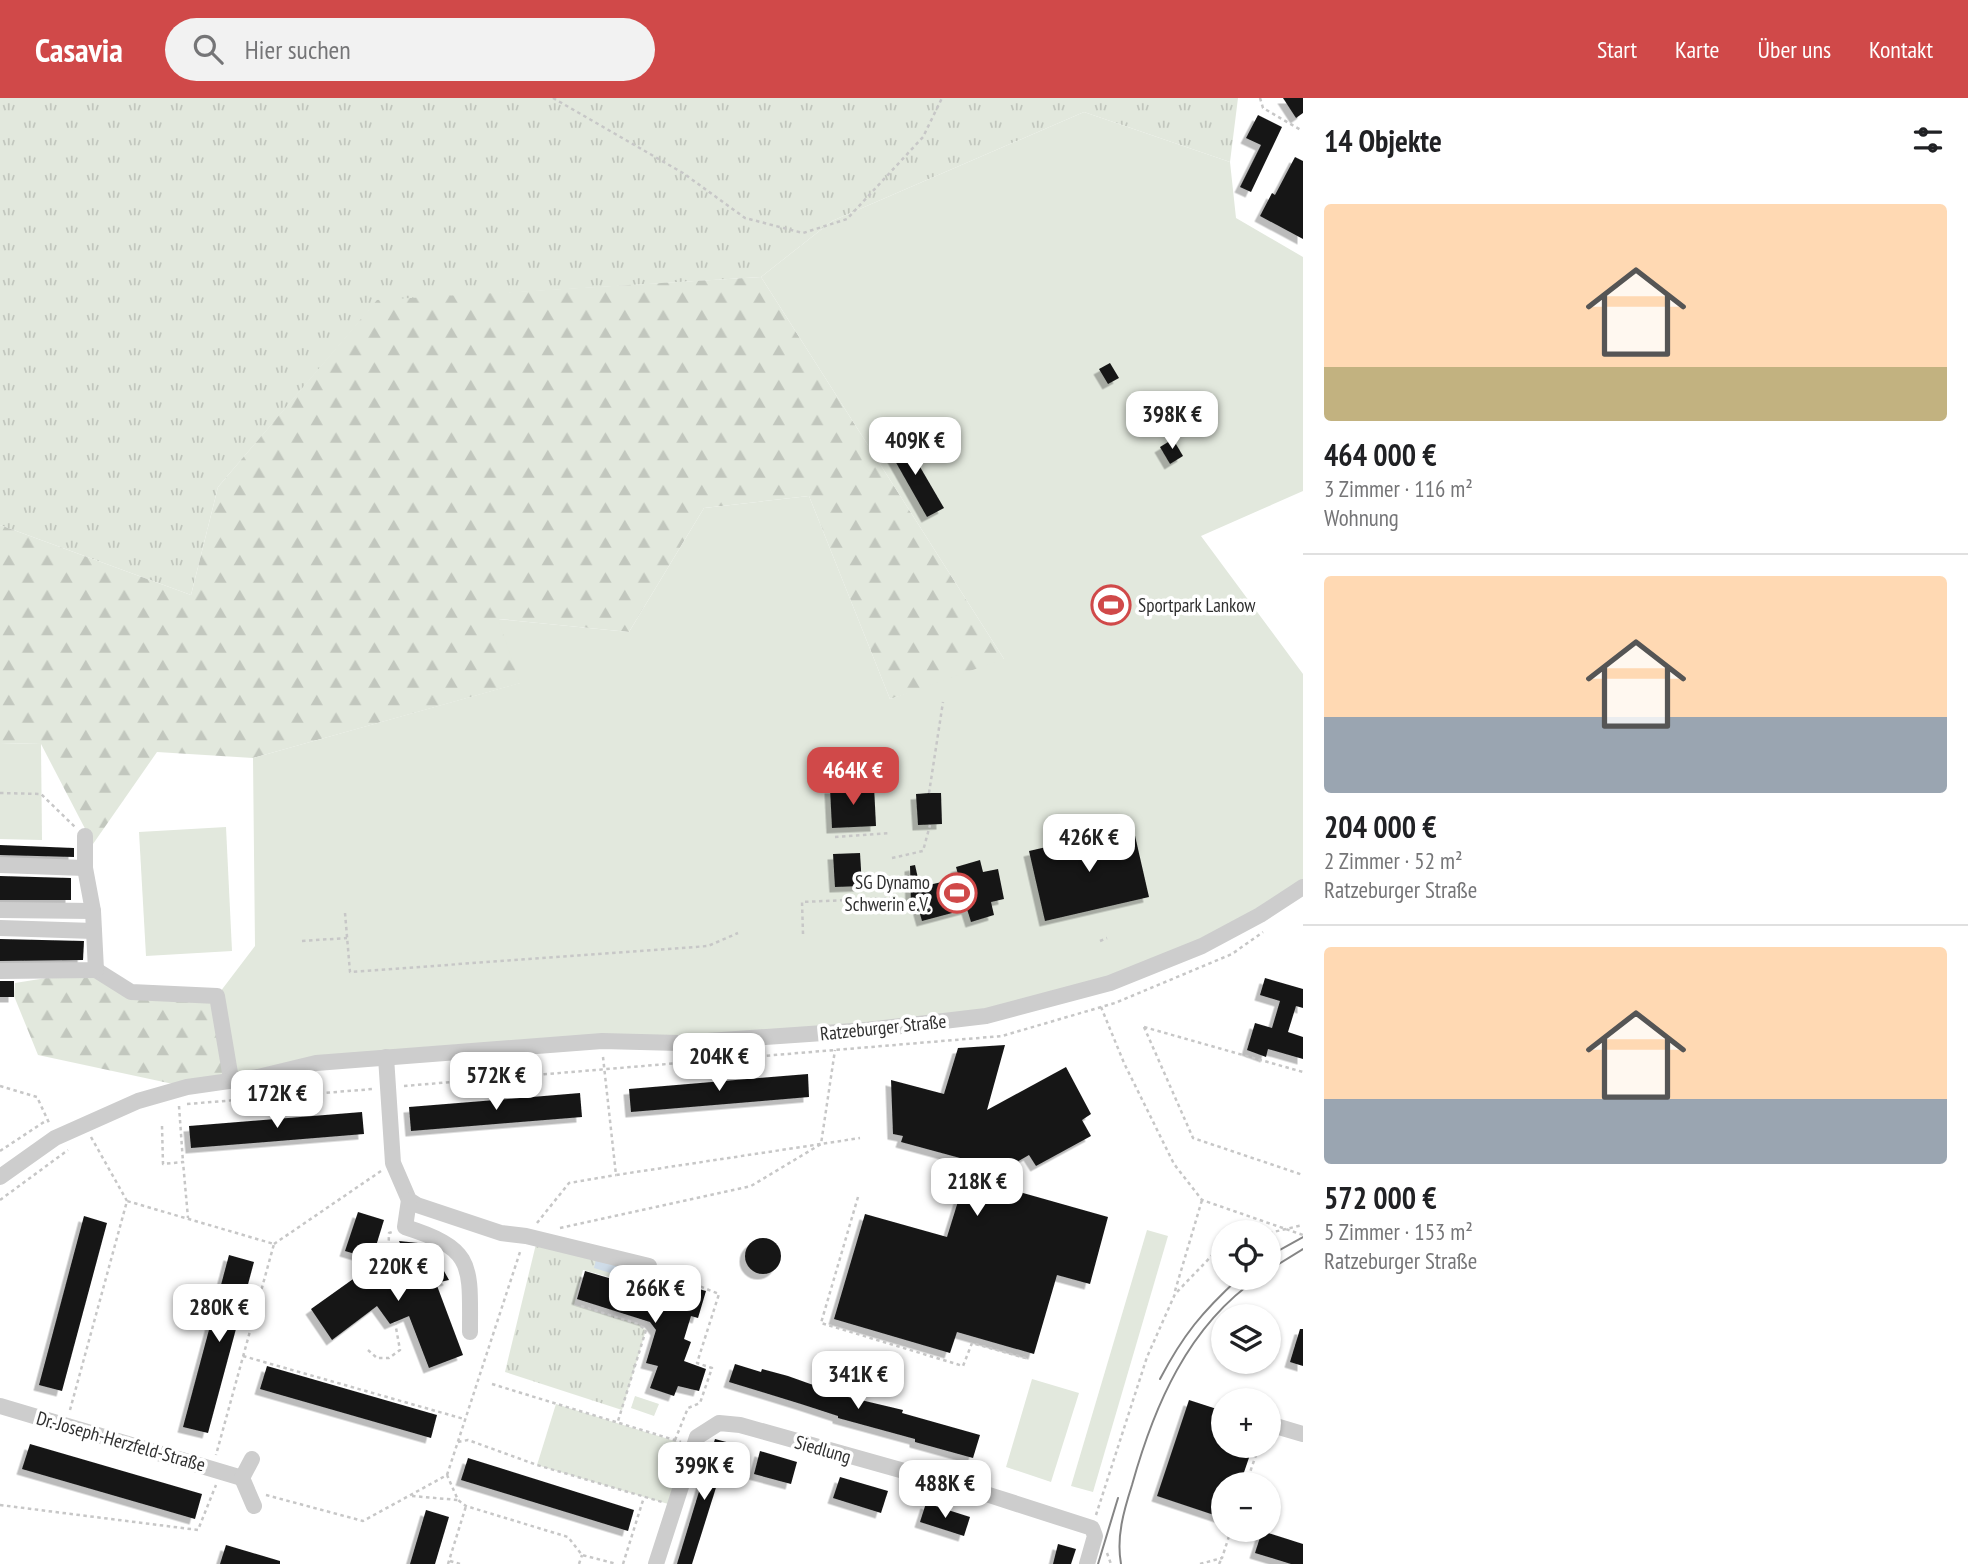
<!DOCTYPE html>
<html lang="de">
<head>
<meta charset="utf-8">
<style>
	:root { --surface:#fff; --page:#f2f2f2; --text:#202124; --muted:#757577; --line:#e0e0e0; --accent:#d04949 }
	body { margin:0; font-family:"PT Sans Narrow",sans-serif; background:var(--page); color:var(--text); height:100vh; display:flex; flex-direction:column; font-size:26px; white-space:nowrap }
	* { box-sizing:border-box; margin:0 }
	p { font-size:23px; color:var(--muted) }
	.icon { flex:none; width:38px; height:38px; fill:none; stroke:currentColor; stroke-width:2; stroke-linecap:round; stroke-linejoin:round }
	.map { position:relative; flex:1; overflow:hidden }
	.side { display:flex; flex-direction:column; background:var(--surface); width:665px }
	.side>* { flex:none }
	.buttons { position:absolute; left:1211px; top:1122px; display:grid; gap:14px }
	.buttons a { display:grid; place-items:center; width:70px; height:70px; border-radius:50%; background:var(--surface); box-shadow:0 2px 5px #0004; font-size:35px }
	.price { position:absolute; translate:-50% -60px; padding:0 16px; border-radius:14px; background:#fff; color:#222; font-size:23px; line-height:46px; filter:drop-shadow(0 2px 4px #0008) }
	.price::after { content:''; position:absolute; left:50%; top:42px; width:21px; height:16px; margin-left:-10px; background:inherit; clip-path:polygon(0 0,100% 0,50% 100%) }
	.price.selected { background:var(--accent); color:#fff }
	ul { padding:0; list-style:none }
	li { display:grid; align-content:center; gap:14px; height:371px; padding:0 21px }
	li+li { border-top:2px solid var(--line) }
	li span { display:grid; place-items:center; height:217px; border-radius:7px; color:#555 }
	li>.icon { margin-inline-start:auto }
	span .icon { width:126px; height:126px; fill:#fffc; stroke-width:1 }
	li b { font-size:30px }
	h2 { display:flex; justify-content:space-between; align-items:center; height:84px; padding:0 21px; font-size:30px }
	header { display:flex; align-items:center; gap:42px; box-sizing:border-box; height:98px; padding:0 35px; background:var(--accent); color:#fff }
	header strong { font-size:33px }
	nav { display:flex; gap:38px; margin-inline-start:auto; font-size:24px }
	.search { width:490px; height:63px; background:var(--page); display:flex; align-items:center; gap:18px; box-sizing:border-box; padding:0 24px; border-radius:38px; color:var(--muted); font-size:26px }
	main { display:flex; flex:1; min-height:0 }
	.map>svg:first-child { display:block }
	.grass { fill:url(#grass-tufts) }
	.forest { fill:url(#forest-firs) }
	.green { fill:#e2e8dd }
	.water { fill:url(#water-ripples) }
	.building { fill:#171717; filter:url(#shadow) }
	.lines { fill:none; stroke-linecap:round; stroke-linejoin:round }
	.path { stroke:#c7c7c7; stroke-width:2.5; stroke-dasharray:3.5 3.5; stroke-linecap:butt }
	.minor { stroke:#cdcdcd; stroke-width:16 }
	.tram { stroke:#858585; stroke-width:2 }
	.labels { text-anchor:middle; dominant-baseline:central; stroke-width:7; stroke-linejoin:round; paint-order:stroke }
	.poi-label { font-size:19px; fill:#303030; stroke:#fff; text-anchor:start }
	.street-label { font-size:19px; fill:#303030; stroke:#fff }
</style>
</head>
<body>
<header>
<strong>Casavia</strong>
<div class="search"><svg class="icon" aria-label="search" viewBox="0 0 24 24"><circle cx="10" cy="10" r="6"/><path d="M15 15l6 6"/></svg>Hier suchen</div>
<nav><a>Start</a><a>Karte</a><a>Über uns</a><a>Kontakt</a></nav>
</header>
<main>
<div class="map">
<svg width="1303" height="1466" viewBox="0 0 1303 1466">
	<defs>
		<pattern id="grass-tufts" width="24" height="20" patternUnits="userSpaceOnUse" patternTransform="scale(1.75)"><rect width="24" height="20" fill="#e2e8dd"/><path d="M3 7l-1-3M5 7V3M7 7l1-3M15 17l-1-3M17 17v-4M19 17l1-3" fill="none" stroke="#c2c7be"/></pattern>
		<pattern id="forest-firs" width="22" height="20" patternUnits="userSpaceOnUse" patternTransform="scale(1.75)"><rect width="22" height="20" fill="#e2e8dd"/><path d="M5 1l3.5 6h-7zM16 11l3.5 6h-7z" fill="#c2c7be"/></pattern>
		<pattern id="water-ripples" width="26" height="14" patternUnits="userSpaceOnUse" patternTransform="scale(1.75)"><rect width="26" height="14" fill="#cfdce8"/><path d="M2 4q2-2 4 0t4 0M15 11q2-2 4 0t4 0" fill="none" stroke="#b2bdc7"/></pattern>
		<filter id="shadow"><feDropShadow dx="-5.5" dy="5.5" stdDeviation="0" flood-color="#0004"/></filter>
	</defs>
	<rect width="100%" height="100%" fill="#fff"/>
	<g class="grass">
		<polygon points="0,0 1238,0 1230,64 1084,14 832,123 761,179 377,203 218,389 191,497 0,427"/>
		<polygon points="536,1146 676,1184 672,1196 583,1172 574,1207 638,1226 646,1232 622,1312 505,1274"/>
	</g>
	<g class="forest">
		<polygon points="761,179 1004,561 1241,493 890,601 809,398 704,410 629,534 499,521 521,585 253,660 157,654 93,746 41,646 0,645 0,427 191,497 218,389 377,202"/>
		<polygon points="96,872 131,894 217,898 386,959 187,989 38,957 14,898 15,885"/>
	</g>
	<g class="green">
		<polygon points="1084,14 1230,64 1236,120 1303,159 1303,393 1201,438 1303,576 1303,789 1202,848 986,918 602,943 231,981 217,898 255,848 253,660 520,585 498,521 629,534 704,410 809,398 890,601 1004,561 761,179 832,123"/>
		<polygon points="0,645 41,646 42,742 0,741"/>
		<polygon points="226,729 232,853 146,858 139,734"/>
		<polygon points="1147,1132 1168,1138 1093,1394 1071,1388"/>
		<polygon points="1032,1281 1079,1295 1051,1384 1006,1369"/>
		<polygon points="635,1298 659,1306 654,1318 631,1310"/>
		<polygon points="556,1306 694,1349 675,1408 537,1367"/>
	</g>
	<polygon class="water" points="596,1162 619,1168 617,1177 594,1170"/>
	<g class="building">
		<polygon points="1283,0 1303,0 1303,15 1296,20"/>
		<polygon points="1258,17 1282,29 1251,94 1240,89 1261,47 1246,40"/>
		<polygon points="1295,59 1303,63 1303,141 1260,118 1272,95 1275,97"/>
		<polygon points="1110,265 1119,280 1108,286 1099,271"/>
		<polygon points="902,338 944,410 927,419 886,347"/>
		<polygon points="1173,341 1183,358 1170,366 1160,349"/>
		<polygon points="874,688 876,728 832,730 830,690"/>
		<polygon points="929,695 941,695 942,726 918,727 916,696"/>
		<polygon points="1133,729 1149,799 1045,823 1029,753"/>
		<polygon points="0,747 74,750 74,759 0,757"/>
		<polygon points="860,755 862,788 835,789 833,756"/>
		<polygon points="980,762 983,774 998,771 1004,801 991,804 994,817 971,824 967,811 922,823 917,805 911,806 910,768 915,767 920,789 959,780 956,769"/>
		<polygon points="0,778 71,780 71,802 0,802"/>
		<polygon points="0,841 84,843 83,862 0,863"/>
		<polygon points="1265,880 1303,891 1303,910 1296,908 1288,934 1303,939 1303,961 1268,951 1266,959 1247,952 1255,925 1272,930 1280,903 1260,897"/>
		<rect x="0" y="883" width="14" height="16"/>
		<polygon points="1005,947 987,1012 1066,969 1091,1016 1082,1022 1091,1038 1036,1068 1029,1057 1015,1065 1007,1062 970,1080 1108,1119 1090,1186 1057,1177 1034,1256 957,1234 950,1255 834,1221 865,1116 947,1139 968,1071 960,1060 901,1044 903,1038 893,1036 891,982 944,996 958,950"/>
		<polygon points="808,976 809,999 631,1014 629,991"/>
		<polygon points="580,995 582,1019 411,1033 409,1009"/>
		<polygon points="362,1014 364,1036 191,1050 189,1028"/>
		<polygon points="358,1114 384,1122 372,1161 345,1153"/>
		<polygon points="84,1118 107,1125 62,1293 39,1287"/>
		<circle cx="763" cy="1158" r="18"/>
		<polygon points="399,1143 418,1145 430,1158 435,1157 449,1182 436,1185 463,1257 429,1270 409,1218 390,1226 377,1208 332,1242 311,1211 377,1164 370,1184 408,1163"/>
		<polygon points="229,1157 254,1164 208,1335 183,1329"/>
		<polygon points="585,1173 673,1199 678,1185 706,1193 698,1220 691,1218 684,1241 691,1244 684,1263 706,1271 699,1293 678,1288 674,1298 650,1290 658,1268 646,1265 656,1232 650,1224 577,1201"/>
		<polygon points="1300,1231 1303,1231 1303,1268 1290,1264"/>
		<polygon points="735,1266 761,1274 762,1271 788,1278 844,1298 903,1312 902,1315 980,1337 973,1360 915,1344 915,1341 838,1320 838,1318 801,1306 729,1284"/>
		<polygon points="267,1268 437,1317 431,1340 260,1291"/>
		<polygon points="1189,1302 1223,1313 1223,1348 1253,1348 1240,1386 1223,1386 1223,1420 1157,1398"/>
		<polygon points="715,1341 730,1345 692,1466 677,1466"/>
		<polygon points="30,1346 202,1396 195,1421 22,1371"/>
		<polygon points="760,1353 797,1364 791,1386 754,1376"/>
		<polygon points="468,1360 634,1412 628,1433 461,1382"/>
		<polygon points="840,1379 888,1393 881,1415 833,1400"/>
		<polygon points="926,1405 970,1419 964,1438 920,1424"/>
		<polygon points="426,1412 449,1419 435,1466 410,1466"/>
		<polygon points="1262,1433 1303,1446 1303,1466 1291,1466 1255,1455"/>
		<polygon points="1058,1446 1076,1451 1071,1466 1053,1466"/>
		<polygon points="226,1447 280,1463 280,1466 220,1466"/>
	</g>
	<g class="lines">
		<g class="path">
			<polyline points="553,0 683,75 745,120 803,135 847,121 923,39 942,0"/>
			<polyline points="1260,0 1263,10 1301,32"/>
			<polyline points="831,676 888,675"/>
			<polyline points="0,695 41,696 75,729"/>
			<polyline points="929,695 943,604"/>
			<polyline points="835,739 890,735"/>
			<polyline points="892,760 923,753 930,727"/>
			<polyline points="345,815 350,874 708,848 738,835"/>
			<polyline points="803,836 802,804 895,800"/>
			<polyline points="302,843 347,840"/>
			<polyline points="1100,843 1107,840"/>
			<polyline points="1101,909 1124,965 1174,1066 1202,1102 1303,1137"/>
			<polyline points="1144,929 1193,1040 1303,1077"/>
			<polyline points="1144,929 1303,974"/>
			<polyline points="603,959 616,1077 821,1046 835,952"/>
			<polyline points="0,988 37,999 50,1027"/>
			<polyline points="404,988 1002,938 1115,905 1232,856 1263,834"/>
			<polyline points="187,1006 373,991"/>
			<polyline points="179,1008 183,1064"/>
			<polyline points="162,1028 163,1066 183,1064 188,1120"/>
			<polyline points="91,1039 127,1103"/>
			<polyline points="0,1053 47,1022"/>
			<polyline points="858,1099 821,1225 963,1268 972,1245 1029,1261"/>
			<polyline points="0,1102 68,1052"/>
			<polyline points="537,1125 569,1085 616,1077"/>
			<polyline points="560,1130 751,1088 821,1046 860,1040"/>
			<polyline points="1269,1135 1303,1127"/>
			<polyline points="274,1146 381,1073"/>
			<polyline points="381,1175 388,1167 389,1135 392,1134"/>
			<polyline points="1175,1193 1202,1102"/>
			<polyline points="581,1208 638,1226 646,1232 618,1323"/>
			<polyline points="368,1252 377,1260 389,1260 400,1252 395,1224"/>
			<polyline points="243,1258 464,1321"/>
			<polyline points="492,1286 681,1344"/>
			<polyline points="70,1312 127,1103 274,1146 216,1357"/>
			<polyline points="675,1342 688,1310 700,1305 712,1270 697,1265 719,1196 682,1181"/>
			<polyline points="458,1344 468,1342 537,1367 662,1404"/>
			<polyline points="447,1377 521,1151"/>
			<polyline points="1246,1386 1259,1348"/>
			<polyline points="266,1397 363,1423 447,1377 458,1402 466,1408 568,1439 582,1457 617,1466"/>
			<polyline points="412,1398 458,1402"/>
			<polyline points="0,1407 198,1432 216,1387"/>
			<polyline points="1096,1417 1147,1259 1175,1196 1223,1146"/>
			<polyline points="1107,1455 1111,1466"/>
			<polyline points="450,1463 460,1466"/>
			<polyline points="448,1466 466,1408"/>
			<polyline points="579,1466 582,1457"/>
			<polyline points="623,1466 644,1399"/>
			<polyline points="1200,1466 1222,1460 1231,1432"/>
			<polyline points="1219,1466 1222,1460"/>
		</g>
		<g class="minor">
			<polyline points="0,767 85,770"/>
			<polyline points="0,812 93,813"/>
			<polyline points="0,830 94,833"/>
			<polyline points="96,872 131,894 217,898 231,981"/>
			<polyline points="0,873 96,872 93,813 85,770 85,738"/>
			<polyline points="386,959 393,1065 409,1102 417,1107 501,1135 526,1138 649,1168"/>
			<polyline points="0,1079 55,1040 138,1003 187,989 258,979 316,965 602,943 679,945 867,932 986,918 1110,885 1202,848 1260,817 1303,789"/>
			<path d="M409 1102 405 1129C475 1151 470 1167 470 1234"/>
			<polyline points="0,1308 242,1380"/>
			<polyline points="1269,1326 1303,1336"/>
			<polyline points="252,1361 242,1380 254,1408"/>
			<polyline points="656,1466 697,1339 719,1325 740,1327 986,1396 1092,1430 1095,1438 1087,1466"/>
		</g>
		<g class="tram">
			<polyline points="1269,1158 1303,1139"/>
			<polyline points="1269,1172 1303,1151"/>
			<path d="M1160 1281C1183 1237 1202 1214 1239 1180"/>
			<polyline points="1098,1466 1118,1400"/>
			<path d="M1121 1466C1116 1439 1124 1412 1132 1387 1154 1308 1188 1228 1258 1180"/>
		</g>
	</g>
	<defs>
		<g id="stadium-ring" transform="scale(2.0125)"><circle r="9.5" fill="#fff" stroke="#d04949" stroke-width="1.5"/><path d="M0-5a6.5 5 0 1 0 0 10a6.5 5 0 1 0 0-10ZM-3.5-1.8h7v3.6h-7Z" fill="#d04949"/></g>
	</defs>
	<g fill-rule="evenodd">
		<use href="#stadium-ring" x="1111" y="507"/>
		<use href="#stadium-ring" x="957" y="795"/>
	</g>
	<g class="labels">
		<g class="poi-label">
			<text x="1138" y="507">Sportpark Lankow</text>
			<text x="930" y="784" text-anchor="end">SG Dynamo<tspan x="930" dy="22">Schwerin e.V.</tspan></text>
		</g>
		<g class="street-label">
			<text transform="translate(883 929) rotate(-6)">Ratzeburger Straße</text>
			<text transform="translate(121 1343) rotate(16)">Dr.-Joseph-Herzfeld-Straße</text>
			<text transform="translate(823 1351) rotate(16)">Siedlung</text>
		</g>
	</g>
</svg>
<div class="buttons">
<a><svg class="icon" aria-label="locate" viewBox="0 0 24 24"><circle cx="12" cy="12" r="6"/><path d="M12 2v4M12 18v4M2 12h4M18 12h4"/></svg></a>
<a><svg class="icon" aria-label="layers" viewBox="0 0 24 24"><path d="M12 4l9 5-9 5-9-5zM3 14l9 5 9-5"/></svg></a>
<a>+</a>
<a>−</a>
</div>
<b class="price" style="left:1172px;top:353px">398K €</b>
<b class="price" style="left:915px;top:379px">409K €</b>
<b class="price selected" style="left:853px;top:709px">464K €</b>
<b class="price" style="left:1089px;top:776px">426K €</b>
<b class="price" style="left:719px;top:995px">204K €</b>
<b class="price" style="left:496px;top:1014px">572K €</b>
<b class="price" style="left:277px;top:1032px">172K €</b>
<b class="price" style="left:977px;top:1120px">218K €</b>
<b class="price" style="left:398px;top:1205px">220K €</b>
<b class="price" style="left:655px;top:1227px">266K €</b>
<b class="price" style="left:219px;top:1246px">280K €</b>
<b class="price" style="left:858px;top:1313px">341K €</b>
<b class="price" style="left:704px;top:1404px">399K €</b>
<b class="price" style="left:945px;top:1422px">488K €</b>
</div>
<section class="side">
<h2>14 Objekte<svg class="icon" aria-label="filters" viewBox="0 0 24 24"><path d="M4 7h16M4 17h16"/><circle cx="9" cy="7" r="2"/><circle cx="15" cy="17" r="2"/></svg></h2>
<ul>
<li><span style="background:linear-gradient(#ffd9b3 75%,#c2b280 0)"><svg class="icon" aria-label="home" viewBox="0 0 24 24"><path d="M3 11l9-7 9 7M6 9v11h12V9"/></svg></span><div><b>464 000 €</b><p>3 Zimmer · 116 m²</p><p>Wohnung</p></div></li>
<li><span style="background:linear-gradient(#ffd9b3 65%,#9aa5b1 0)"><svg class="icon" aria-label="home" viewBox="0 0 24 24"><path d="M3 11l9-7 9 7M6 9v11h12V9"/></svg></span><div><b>204 000 €</b><p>2 Zimmer · 52 m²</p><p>Ratzeburger Straße</p></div></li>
<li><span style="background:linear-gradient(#ffd9b3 70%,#9aa5b1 0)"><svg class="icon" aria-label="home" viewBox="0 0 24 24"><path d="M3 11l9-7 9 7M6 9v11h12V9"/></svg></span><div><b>572 000 €</b><p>5 Zimmer · 153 m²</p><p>Ratzeburger Straße</p></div></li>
</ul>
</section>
</main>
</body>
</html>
